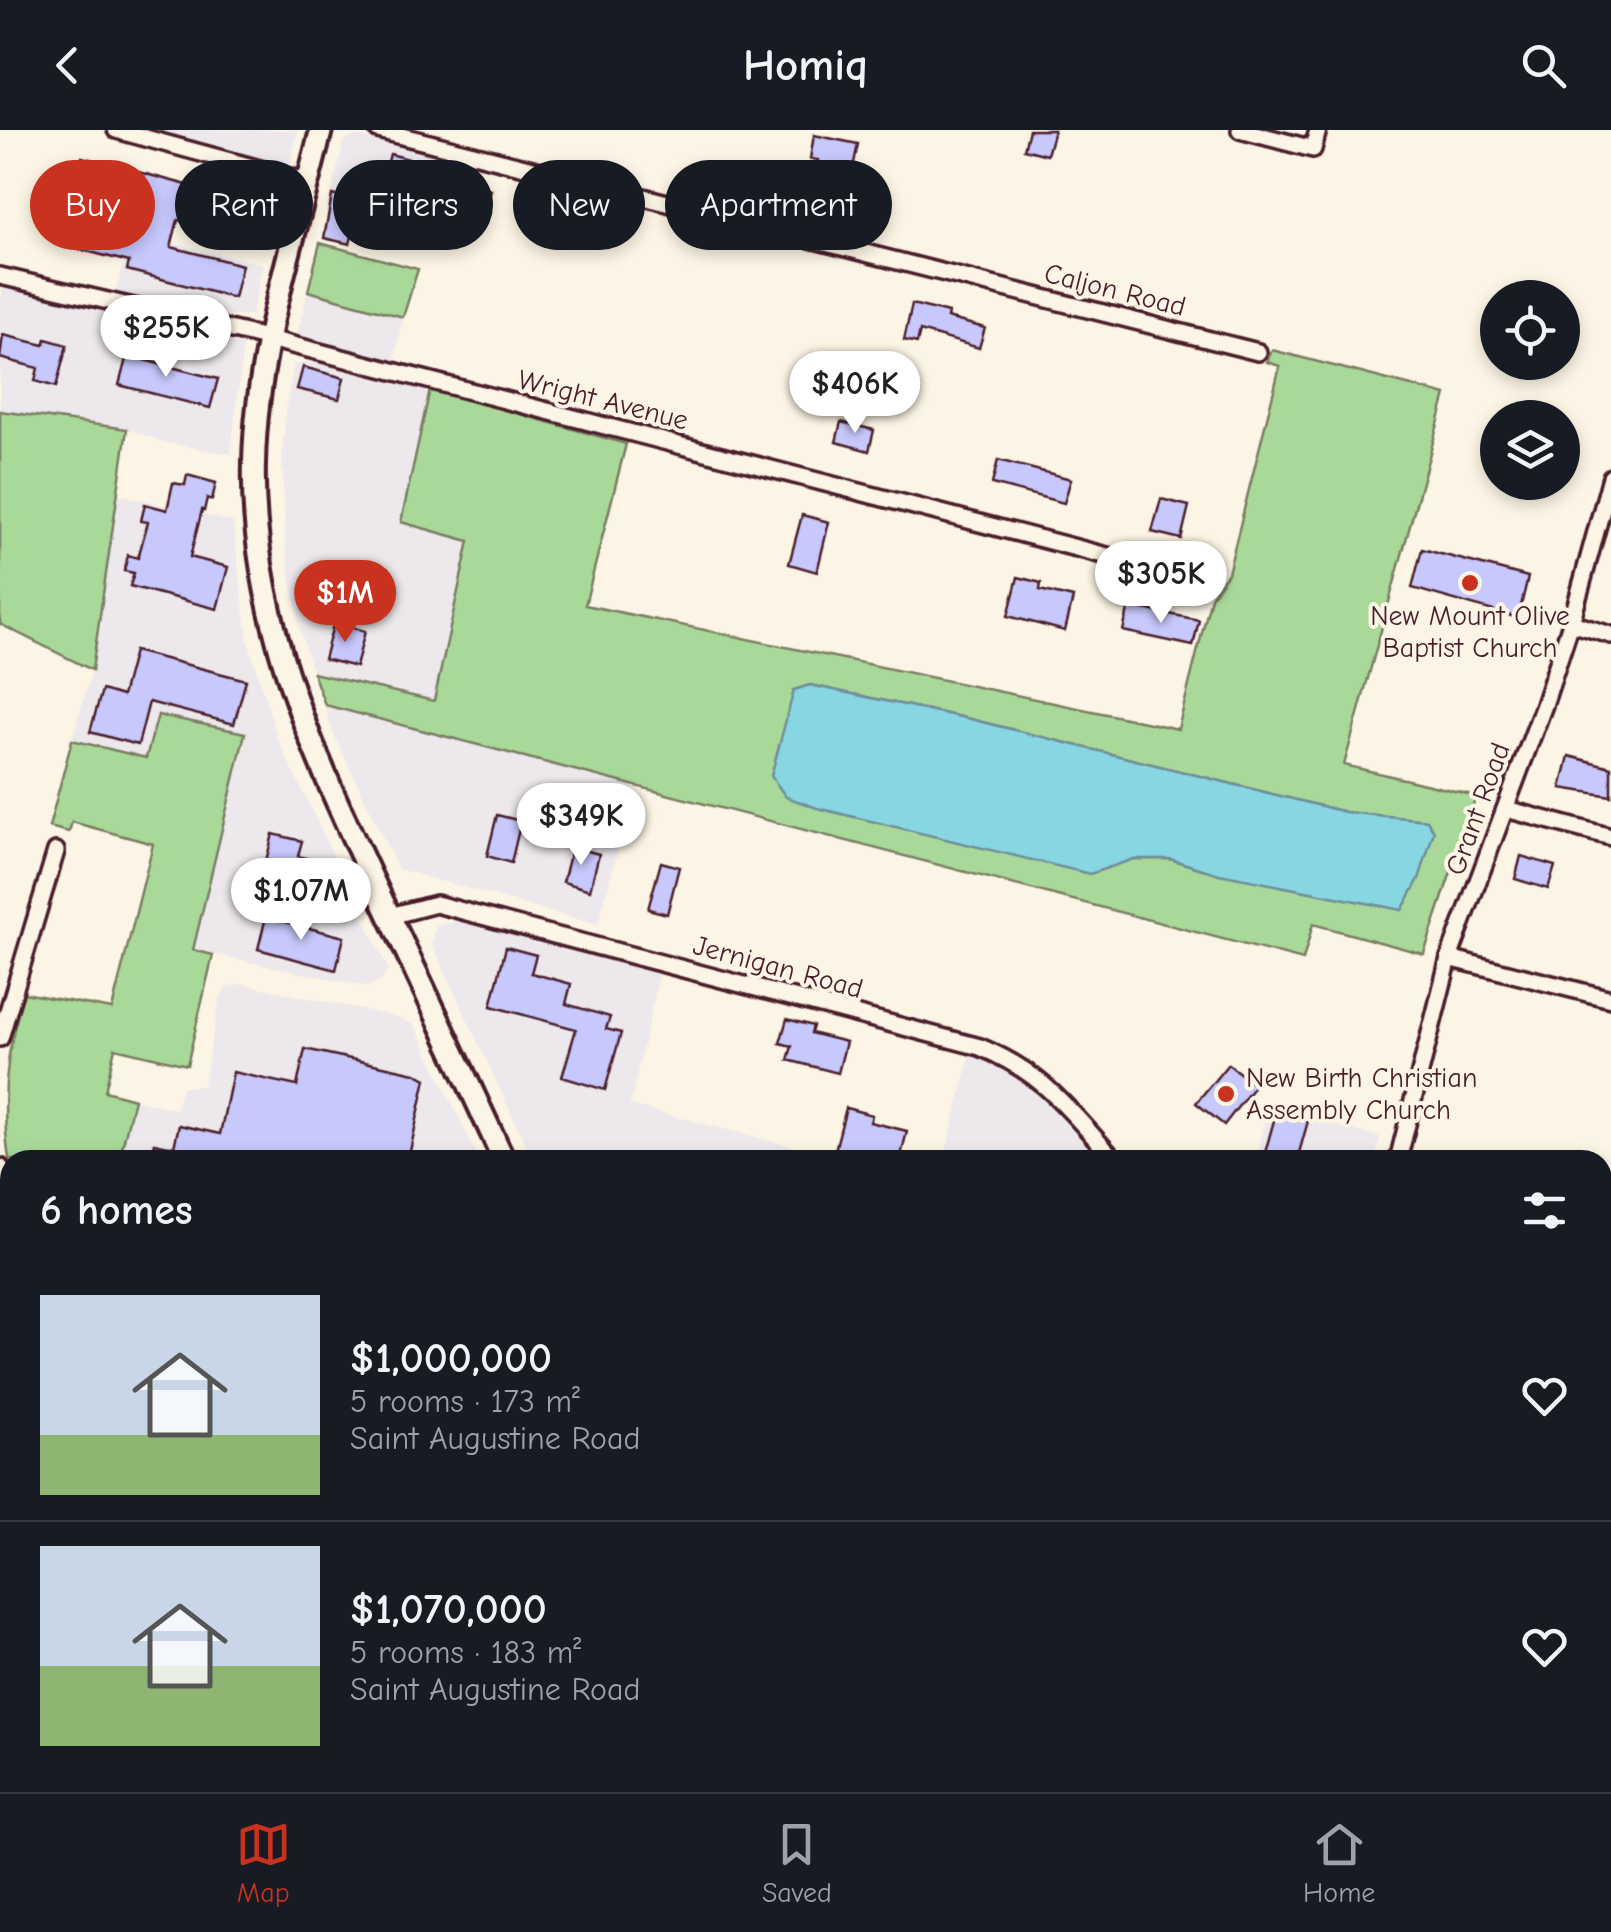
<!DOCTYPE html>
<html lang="en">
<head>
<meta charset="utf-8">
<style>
	:root { --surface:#171b24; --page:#242831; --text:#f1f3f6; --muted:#9ea1a6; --line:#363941; --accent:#c8321e }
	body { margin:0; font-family:"Comic Neue",sans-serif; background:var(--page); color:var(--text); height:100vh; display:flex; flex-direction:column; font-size:38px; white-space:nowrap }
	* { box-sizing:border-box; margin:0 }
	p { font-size:32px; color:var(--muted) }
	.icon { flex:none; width:55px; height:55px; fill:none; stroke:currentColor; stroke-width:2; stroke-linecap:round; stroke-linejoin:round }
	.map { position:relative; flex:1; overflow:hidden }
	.sheet { position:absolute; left:0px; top:1020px; width:1612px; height:642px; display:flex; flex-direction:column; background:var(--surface); border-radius:30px 30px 0 0; box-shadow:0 5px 15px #0003 }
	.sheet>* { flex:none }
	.guide { position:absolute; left:30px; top:30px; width:1000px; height:90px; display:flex; gap:20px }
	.controls { position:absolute; left:1480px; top:150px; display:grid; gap:20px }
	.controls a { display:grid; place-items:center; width:100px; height:100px; border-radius:50%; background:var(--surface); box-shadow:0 5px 15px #0003; font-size:50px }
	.price { position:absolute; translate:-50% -85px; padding:0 22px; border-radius:35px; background:#fff; color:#222; font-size:32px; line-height:65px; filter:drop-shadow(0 2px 5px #0008) }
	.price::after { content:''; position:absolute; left:50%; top:60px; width:30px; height:22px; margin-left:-15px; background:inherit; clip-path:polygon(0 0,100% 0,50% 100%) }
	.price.selected { background:var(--accent); color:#fff }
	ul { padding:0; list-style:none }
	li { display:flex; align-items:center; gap:30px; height:250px; padding:0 40px }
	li+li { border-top:2px solid var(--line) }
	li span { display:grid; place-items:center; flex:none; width:280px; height:200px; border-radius:0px; color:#555 }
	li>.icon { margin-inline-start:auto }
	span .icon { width:120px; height:120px; fill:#fffc; stroke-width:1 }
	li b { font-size:42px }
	h2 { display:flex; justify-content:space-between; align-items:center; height:120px; padding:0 40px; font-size:42px }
	.chip { padding:0 35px; border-radius:45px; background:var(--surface); box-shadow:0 5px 15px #0003; font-size:35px; line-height:90px }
	.chip.selected { background:var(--accent); color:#fff }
	header { display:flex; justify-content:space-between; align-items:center; height:130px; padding:0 40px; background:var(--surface); font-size:45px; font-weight:700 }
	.tabs { display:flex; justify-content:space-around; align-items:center; height:140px; border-top:2px solid var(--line); background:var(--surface); font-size:28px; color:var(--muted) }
	.tabs a { display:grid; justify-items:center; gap:5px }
	.tabs .selected { color:var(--accent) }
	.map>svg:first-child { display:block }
	.built { fill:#ece8ec }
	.green { fill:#a9d999; stroke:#7a7c62; stroke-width:2.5; fill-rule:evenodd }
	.water { fill:#87d7e2; stroke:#6f8d99; stroke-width:2.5 }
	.building { fill:#c7c8fb; stroke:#4a1f2b; stroke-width:2.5 }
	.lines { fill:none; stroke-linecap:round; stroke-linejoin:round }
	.street-casing { stroke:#4a1f2b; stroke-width:22 }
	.secondary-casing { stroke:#4a1f2b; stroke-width:28 }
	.street { stroke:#fcf5e5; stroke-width:15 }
	.secondary { stroke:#fcf5e5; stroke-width:20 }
	.poi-dot { fill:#c8321e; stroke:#fcf5e5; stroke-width:4 }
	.labels { text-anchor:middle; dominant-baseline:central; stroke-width:8; stroke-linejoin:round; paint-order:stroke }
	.street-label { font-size:28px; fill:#4a1f2b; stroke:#fcf5e5 }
	.poi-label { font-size:28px; fill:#4a1f2b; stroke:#fcf5e5 }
</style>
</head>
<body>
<header><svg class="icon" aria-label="back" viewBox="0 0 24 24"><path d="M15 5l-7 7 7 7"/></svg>Homiq<svg class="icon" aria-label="search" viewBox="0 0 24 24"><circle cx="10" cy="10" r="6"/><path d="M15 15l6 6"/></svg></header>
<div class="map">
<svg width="1611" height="1662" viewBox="0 0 1611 1662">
	<rect width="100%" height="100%" fill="#fcf5e5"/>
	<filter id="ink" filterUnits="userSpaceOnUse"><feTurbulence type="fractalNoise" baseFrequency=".01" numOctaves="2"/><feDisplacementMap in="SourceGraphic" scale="20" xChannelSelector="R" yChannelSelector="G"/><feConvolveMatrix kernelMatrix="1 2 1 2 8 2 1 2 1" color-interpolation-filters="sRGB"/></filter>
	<g filter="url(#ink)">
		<g class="built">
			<polygon points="148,0 298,0 288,42"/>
			<polygon points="355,6 449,25 433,91 331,64 344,11"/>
			<polygon points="131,103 263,134 252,185 222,186 116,162"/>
			<polygon points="4,157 243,215 231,324 163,312 127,299 0,281 0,173"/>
			<polygon points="308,161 403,187 393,235 301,208 298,202"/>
			<polygon points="332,232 430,259 401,392 469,410 434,572 313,543 299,497 286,420 282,327 287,271 294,234"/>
			<polygon points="117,364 233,392 248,511 278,610 388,839 381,851 368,857 193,820 158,585 147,629 72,610 92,540"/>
			<polygon points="325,575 635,654 598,795 398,739 330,596"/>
			<polygon points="457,791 660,840 630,975 846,1030 533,1030 432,814 436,796"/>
			<polygon points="244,854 397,887 415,895 479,1030 119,1030 134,969 176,979 182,957 203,956 220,868 228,856"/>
			<polygon points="971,923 1009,939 1037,960 1099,1030 944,1030"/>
			<polygon points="1267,978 1380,1007 1375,1030 1255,1030"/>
			<polygon points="1603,1570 1611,1572 1611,1662 1183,1662 1201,1652 1602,1652"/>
			<polygon points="221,1652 561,1653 559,1662 219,1662"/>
			<polygon points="578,1652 769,1653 774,1662 576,1662"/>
			<polygon points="1123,1652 1128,1662 831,1662 827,1653"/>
		</g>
		<g class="green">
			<polygon points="320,113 418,139 403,187 308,161"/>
			<path d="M1272 220 1446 265 1344 635 1476 666 1424 824 1313 794 1303 830 325 575 313 543 434 571 469 411 401 392 430 259 626 314 585 475 1178 599 1211 467 1228 443 1280 236 1267 232ZM810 555 970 589 1345 682 1426 690 1219 744 1170 729H1134L794 560Z"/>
			<polygon points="0,281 127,299 92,540 0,494"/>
			<path d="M158 585 245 603 193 820 213 825 187 935 115 918 105 961 134 969 119 1030H10V1035C0 976 5 920 24 863L112 879 153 714 72 692 69 702 49 697 72 610 146 628Z"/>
			<polygon points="1603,1218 1611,1221 1611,1542 1602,1540"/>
			<polygon points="7,1635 10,1636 10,1652 78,1653 117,1662 0,1662"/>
		</g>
		<polygon class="water" points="810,555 970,589 1345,682 1427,690 1434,701 1419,749 1402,780 1219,744 1170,729 1134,729 1090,744 817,678 786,667 771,646 794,560"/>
		<g class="building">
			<polygon points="1029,0 1054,0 1047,25 1024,19"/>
			<polygon points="814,5 858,14 853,38 844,37 838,71 812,66 818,30 810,29"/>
			<polygon points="390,24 443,38 440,47 491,60 481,100 377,75"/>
			<polygon points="82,27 187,55 183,69 188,70 183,91 178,90 171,117 242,135 234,168 127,140 129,132 59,114"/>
			<polygon points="332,65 360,72 350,114 324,108"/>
			<polygon points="912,174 948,183 947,188 985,198 979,218 920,201 917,213 904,210"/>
			<polygon points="3,205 44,215 46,209 67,215 56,257 35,251 38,238 0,228"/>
			<polygon points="130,214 147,219 144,230 218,249 210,278 119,255"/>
			<polygon points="303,237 344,248 339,269 297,259"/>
			<polygon points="841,292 874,300 869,321 836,312"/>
			<polygon points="998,330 1071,349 1064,373 992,354"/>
			<polygon points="187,345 216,353 212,370 207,368 204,381 202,380 190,427 228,437 217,479 130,456 134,443 124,441 128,425 138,428 148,392 141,391 145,374 167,380 173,353 185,355"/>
			<polygon points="1161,369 1189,376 1181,409 1152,402"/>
			<polygon points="802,385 829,392 817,442 789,434"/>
			<polygon points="1422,419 1528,447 1518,488 1412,458"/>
			<polygon points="1018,447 1041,453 1040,460 1073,468 1065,501 1008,486"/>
			<polygon points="1129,476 1199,490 1193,516 1123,501"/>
			<polygon points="334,492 365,501 356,537 324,529"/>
			<polygon points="134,521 246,550 234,594 149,572 138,615 90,602 102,560 122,566"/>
			<polygon points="1569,626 1611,637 1611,666 1561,658"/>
			<polygon points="497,685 521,691 511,733 487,726"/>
			<polygon points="273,704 302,711 298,726 313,730 307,753 263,742"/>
			<polygon points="572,717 599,724 590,760 563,752"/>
			<polygon points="1521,726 1555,736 1548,759 1515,749"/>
			<polygon points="661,732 679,737 667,784 648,779"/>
			<polygon points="266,787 344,807 336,840 258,819"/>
			<polygon points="506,817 536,825 531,843 571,854 566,874 610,887 606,899 621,903 605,960 562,947 576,899 491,876"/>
			<polygon points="787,889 813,896 811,903 846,912 838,943 788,930 792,916 780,913"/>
			<polygon points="305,919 415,943 426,949 408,1030 150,1030 154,1013 174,1017 179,995 220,1004 233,942 297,956"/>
			<polygon points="1228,934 1255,955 1224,995 1196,973"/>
			<polygon points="846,978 872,985 870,992 907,1001 900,1030 833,1028"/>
			<polygon points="1276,983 1308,991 1297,1030 1263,1030"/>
		</g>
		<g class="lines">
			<g class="street-casing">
				<g id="street">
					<polyline points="116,0 308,52"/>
					<polyline points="378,0 1258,222"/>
					<polyline points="1240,0 1313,19 1318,0"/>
					<polyline points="0,146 250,204 1192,448"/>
					<polyline points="1571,493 1611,505"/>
					<polyline points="1506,679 1611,707"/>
					<path d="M390 786 436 774 980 917C1046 944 1069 981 1115 1030"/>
					<polyline points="1449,828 1611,869"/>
					<polyline points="0,908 56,721"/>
					<polyline points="1398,1030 1449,828 1544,575 1571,493 1611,347"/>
					<polyline points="0,1037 10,1050"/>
					<polyline points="1602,1195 1611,1197"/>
					<polyline points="0,1380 10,1383"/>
					<polyline points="1602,1557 1611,1559"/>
					<polyline points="566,1662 568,1652"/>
					<polyline points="1159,1662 1177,1652"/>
				</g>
			</g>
			<g class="secondary-casing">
				<g id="secondary">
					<path d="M321 0C295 108 256 220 254 333 250 491 317 631 382 770 423 857 464 943 504 1030"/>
					<polyline points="800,1652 804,1662"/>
				</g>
			</g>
			<use href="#street" class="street"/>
			<use href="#secondary" class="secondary"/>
		</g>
	</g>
	<g class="poi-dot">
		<circle cx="1470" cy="453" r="10"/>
		<circle cx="1226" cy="964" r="10"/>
	</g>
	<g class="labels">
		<g class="street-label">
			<text transform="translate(1115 160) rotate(14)">Caljon Road</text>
			<text transform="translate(603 270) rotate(14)">Wright Avenue</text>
			<text transform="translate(1478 679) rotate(-70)">Grant Road</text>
			<text transform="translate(778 837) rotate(15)">Jernigan Road</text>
		</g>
		<g class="poi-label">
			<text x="1470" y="486">New Mount Olive<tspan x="1470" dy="32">Baptist Church</tspan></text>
			<text x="1246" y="948" text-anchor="start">New Birth Christian<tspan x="1246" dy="32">Assembly Church</tspan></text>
		</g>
	</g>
</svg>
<div class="controls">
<a><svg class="icon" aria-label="locate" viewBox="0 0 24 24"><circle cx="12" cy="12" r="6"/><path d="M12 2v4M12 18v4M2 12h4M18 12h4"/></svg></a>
<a><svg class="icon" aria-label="layers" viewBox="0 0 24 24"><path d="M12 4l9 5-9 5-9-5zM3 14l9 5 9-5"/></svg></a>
</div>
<b class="price" style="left:166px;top:250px">$255K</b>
<b class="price" style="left:855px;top:306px">$406K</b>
<b class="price" style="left:1161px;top:496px">$305K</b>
<b class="price selected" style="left:345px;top:515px">$1M</b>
<b class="price" style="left:581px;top:738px">$349K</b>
<b class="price" style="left:301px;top:813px">$1.07M</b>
<div class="guide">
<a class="chip selected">Buy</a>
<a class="chip">Rent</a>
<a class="chip">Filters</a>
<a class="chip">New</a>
<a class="chip">Apartment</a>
</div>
<section class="sheet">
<h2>6 homes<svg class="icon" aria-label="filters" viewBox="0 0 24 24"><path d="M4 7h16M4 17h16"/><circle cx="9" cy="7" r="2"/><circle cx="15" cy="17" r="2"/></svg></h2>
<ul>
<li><span style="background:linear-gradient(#c9d6e8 70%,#8fb573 0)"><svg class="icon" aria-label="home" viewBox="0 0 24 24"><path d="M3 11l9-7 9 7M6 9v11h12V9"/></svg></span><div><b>$1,000,000</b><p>5 rooms · 173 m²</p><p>Saint Augustine Road</p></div><svg class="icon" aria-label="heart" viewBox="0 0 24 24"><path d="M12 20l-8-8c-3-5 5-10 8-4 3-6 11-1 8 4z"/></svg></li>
<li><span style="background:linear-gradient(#c9d6e8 60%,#8fb573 0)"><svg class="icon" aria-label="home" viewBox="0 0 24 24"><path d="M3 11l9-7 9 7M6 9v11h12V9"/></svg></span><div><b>$1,070,000</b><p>5 rooms · 183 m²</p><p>Saint Augustine Road</p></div><svg class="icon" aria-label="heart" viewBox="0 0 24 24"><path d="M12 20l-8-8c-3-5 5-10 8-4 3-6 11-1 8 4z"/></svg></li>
</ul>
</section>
</div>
<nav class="tabs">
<a class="selected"><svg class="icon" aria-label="map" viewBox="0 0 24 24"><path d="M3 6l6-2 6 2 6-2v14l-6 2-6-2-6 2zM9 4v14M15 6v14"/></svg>Map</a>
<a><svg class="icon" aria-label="saved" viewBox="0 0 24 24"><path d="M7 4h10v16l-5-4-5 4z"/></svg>Saved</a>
<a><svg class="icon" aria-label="home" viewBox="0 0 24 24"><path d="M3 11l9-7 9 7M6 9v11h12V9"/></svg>Home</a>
</nav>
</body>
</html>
